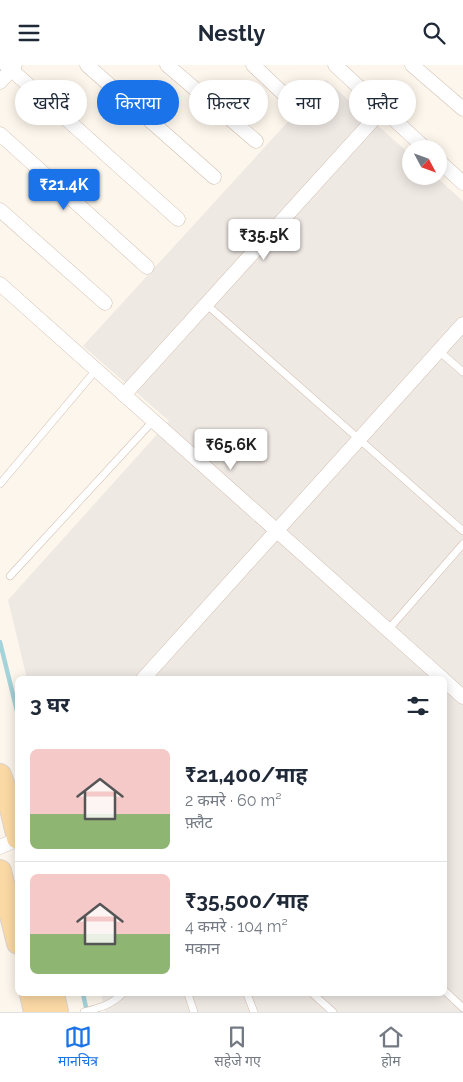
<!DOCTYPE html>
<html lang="hi">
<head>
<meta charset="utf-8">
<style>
	:root { --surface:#fff; --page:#f6f6f7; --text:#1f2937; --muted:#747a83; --line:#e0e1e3; --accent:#1a73e8 }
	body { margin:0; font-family:Raleway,"Noto Sans Devanagari",sans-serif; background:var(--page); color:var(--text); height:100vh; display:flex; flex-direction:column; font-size:19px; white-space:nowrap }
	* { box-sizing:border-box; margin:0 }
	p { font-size:16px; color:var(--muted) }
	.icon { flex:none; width:28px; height:28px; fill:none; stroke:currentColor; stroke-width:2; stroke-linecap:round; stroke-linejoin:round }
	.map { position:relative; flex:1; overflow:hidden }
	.drawer { position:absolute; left:15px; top:611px; width:432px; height:320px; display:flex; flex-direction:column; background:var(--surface); border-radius:8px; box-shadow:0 2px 12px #0003 }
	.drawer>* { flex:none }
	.banner { position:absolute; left:15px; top:15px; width:434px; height:45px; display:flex; gap:10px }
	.needle { width:32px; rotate:131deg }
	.fabs { position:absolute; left:402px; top:75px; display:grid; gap:10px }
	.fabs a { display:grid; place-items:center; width:45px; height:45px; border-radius:50%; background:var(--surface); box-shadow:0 2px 12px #0003; font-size:25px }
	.price { position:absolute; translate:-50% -42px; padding:0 11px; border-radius:5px; background:#fff; color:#222; font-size:16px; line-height:32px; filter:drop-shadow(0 1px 2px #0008) }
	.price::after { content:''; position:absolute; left:50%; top:30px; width:15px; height:11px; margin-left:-8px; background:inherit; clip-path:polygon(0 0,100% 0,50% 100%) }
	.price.on { background:var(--accent); color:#fff }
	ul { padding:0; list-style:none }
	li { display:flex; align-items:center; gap:15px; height:125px; padding:0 15px }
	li+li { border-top:1px solid var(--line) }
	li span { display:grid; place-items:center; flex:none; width:140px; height:100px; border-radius:8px; color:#555 }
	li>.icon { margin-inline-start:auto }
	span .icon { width:60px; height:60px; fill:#fffc; stroke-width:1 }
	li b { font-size:21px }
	h2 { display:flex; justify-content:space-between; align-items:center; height:60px; padding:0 15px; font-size:21px }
	.pill { padding:0 18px; border-radius:22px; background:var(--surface); box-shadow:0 2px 12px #0003; font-size:18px; line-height:45px }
	.pill.on { background:var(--accent); color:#fff }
	header { display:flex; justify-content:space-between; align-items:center; height:65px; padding:0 15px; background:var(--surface); font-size:22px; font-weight:700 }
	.tab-bar { display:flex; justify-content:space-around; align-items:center; height:70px; border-top:1px solid var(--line); background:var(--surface); font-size:14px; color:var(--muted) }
	.tab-bar a { display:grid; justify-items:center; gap:2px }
	.tab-bar .on { color:var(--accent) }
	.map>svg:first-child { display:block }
	.industrial { fill:#efe9e4 }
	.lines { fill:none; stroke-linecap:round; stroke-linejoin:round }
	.stream { stroke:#a5d3da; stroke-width:4.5 }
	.service-casing { stroke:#d1beb0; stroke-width:8 }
	.minor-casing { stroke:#d1beb0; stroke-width:15 }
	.primary-casing { stroke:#dad1cd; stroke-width:24 }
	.service { stroke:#fff; stroke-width:7 }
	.minor { stroke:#fff; stroke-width:14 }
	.primary { stroke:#fbd9a5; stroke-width:22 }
</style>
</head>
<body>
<header><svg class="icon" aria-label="menu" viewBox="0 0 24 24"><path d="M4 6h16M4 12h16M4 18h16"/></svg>Nestly<svg class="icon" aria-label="search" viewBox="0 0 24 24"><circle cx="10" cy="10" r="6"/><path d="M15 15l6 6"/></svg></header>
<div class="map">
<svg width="463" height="947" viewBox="0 0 463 947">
	<rect width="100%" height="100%" fill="#fdf6ec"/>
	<polygon class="industrial" points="326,15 411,90 411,111 435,111 463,136 463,947 105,947 101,929 445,929 445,614 27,614 8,535 169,356 83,281"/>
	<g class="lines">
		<g class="stream">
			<polyline points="0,577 18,650"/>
			<polyline points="83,929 87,947"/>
		</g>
		<g class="service-casing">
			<g id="service">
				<polyline points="206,239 463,466"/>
				<polyline points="439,286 463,307"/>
				<polyline points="0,419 96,305"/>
				<polyline points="10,511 153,356"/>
				<polyline points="388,565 463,479"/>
				<polyline points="445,926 463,943"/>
				<polyline points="188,929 194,947"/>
				<polyline points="247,929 254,947"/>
				<polyline points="313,929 333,947"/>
				<path d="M84 947C99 943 111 940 122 929"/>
			</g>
		</g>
		<g class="minor-casing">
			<g id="minor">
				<polyline points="6,0 178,154"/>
				<polyline points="87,0 214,112"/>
				<polyline points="167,0 256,76"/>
				<polyline points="253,0 289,34"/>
				<polyline points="335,0 426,84"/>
				<polyline points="412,0 463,44"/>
				<polyline points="0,17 15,0"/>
				<polyline points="0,69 147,202"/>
				<polyline points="439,96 463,118"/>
				<polyline points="0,145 105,238"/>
				<polyline points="0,219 443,614"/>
				<polyline points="124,330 383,44"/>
				<polyline points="143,614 463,259"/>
				<polyline points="445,616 463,632"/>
				<polyline points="0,782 18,774"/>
			</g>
		</g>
		<g class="primary-casing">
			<g id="primary">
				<polyline points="0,710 9,735 18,773"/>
				<polyline points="0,806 18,878"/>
				<polyline points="31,929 35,947"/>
				<polyline points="53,929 57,947"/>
			</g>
		</g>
		<use href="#service" class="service"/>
		<use href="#minor" class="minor"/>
		<use href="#primary" class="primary"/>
	</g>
</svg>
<div class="fabs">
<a><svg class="needle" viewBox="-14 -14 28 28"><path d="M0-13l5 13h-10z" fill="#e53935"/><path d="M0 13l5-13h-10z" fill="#747a83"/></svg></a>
</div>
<b class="price on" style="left:64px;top:146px">₹21.4K</b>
<b class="price" style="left:264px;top:196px">₹35.5K</b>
<b class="price" style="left:231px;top:406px">₹65.6K</b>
<div class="banner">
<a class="pill">खरीदें</a>
<a class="pill on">किराया</a>
<a class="pill">फ़िल्टर</a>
<a class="pill">नया</a>
<a class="pill">फ़्लैट</a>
</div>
<section class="drawer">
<h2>3 घर<svg class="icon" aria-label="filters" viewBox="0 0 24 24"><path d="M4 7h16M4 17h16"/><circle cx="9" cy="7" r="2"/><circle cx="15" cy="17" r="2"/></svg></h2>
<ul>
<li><span style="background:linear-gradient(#f6c9c9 65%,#8fb573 0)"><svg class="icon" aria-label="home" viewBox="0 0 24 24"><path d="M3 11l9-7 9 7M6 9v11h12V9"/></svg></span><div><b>₹21,400/माह</b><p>2 कमरे · 60 m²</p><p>फ़्लैट</p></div></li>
<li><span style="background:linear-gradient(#f6c9c9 60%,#8fb573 0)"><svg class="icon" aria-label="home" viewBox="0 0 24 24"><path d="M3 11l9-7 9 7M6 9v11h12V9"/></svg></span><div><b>₹35,500/माह</b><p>4 कमरे · 104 m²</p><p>मकान</p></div></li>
</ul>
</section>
</div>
<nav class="tab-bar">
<a class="on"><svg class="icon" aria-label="map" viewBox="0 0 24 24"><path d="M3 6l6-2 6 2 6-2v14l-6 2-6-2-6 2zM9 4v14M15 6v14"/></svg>मानचित्र</a>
<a><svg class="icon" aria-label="saved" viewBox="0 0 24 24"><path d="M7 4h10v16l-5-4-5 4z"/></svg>सहेजे गए</a>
<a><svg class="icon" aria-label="home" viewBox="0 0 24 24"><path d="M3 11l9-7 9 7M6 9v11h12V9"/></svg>होम</a>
</nav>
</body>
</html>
